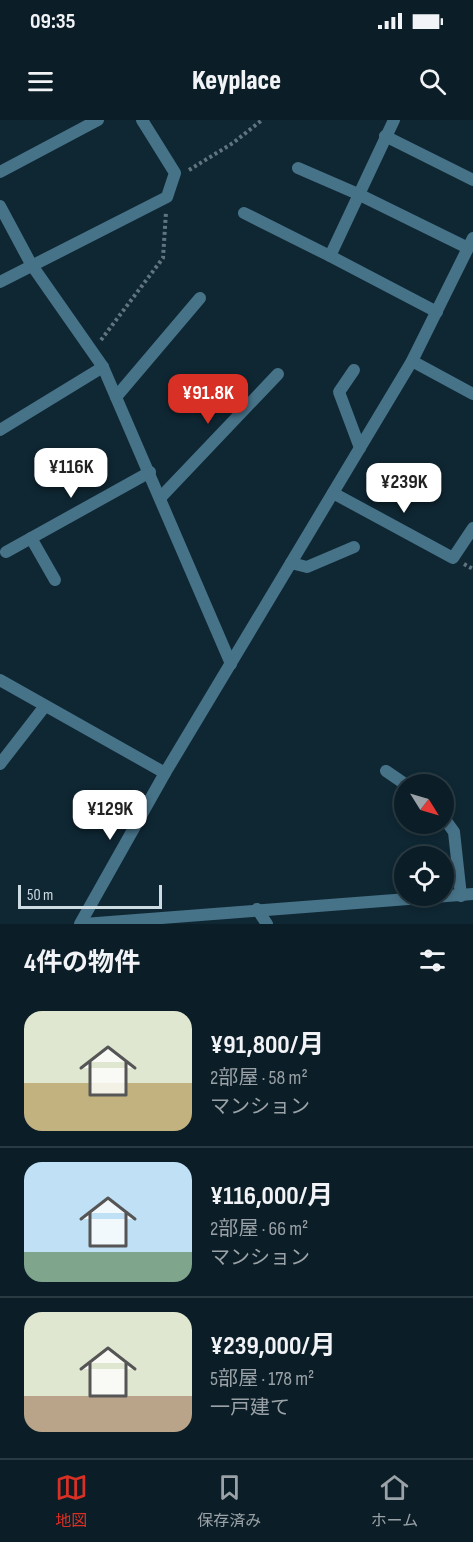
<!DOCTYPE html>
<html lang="ja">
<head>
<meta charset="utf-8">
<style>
	:root { --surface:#0b1d26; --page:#192a32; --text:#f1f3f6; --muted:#9aa2a7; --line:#2b3b43; --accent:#d93025 }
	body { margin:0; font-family:"Sofia Sans Condensed","Noto Sans JP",sans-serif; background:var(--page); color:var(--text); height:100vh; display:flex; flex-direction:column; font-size:22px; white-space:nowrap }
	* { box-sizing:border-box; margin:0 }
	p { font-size:20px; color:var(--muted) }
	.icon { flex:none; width:33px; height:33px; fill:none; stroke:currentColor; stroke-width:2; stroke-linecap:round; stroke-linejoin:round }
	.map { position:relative; height:804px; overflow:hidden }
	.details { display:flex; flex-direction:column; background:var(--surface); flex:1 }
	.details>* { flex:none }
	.needle { width:39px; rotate:127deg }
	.buttons { position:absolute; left:394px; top:654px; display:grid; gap:12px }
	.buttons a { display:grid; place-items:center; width:60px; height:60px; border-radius:50%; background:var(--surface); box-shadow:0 3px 9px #0003,0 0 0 2px var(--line); font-size:30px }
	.scale { position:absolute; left:18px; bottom:15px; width:144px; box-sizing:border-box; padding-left:6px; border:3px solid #cddbe3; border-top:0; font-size:16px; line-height:21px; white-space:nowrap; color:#cddbe3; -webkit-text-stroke:4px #0f2733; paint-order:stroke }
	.price { position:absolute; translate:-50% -51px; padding:0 14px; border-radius:12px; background:#fff; color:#222; font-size:20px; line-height:39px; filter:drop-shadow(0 2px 3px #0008) }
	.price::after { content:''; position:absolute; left:50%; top:36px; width:18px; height:14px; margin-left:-9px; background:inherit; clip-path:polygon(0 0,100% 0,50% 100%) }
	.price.selected { background:var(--accent); color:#fff }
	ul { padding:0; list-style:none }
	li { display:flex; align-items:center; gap:18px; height:150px; padding:0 24px }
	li+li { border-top:2px solid var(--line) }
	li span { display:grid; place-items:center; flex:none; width:168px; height:120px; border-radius:18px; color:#555 }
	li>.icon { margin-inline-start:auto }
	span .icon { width:72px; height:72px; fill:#fffc; stroke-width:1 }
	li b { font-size:26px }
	h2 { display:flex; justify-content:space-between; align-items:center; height:72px; padding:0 24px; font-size:26px }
	.status { display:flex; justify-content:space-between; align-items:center; height:42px; padding:0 30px; background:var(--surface); direction:ltr }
	.status svg { height:16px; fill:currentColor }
	header { display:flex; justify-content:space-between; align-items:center; height:78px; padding:0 24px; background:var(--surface); font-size:27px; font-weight:800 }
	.dock { display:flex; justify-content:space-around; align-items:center; height:84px; border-top:2px solid var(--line); background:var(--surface); font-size:16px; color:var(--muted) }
	.dock a { display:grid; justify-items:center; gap:3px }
	.dock .selected { color:var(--accent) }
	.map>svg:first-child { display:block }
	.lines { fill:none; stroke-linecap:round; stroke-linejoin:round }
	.path { stroke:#61757f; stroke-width:4; stroke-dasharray:3 3; stroke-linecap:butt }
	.minor { stroke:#477389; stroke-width:12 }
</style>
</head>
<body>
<div class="status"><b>09:35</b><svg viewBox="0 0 49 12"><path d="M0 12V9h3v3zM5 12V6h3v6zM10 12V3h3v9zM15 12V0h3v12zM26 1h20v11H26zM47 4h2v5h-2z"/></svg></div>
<header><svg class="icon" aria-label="menu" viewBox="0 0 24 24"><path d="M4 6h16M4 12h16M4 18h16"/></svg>Keyplace<svg class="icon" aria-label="search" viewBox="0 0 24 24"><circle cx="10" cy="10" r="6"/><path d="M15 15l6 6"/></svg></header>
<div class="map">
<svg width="473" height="804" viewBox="0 0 473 804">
	<rect width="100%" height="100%" fill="#0f2733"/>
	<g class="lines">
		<g class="path">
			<polyline points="189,50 233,23 262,0"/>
			<polyline points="101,220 163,138 166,92"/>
			<polyline points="464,444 473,449"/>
		</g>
		<g class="minor">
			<polyline points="394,0 330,136 437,192"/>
			<polyline points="385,16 473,60"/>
			<polyline points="298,48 358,74 468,128"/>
			<polyline points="0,52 98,0"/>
			<polyline points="0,86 31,144 103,247 231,544"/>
			<polyline points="244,93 330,136"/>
			<polyline points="0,162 167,77 175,53 142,0"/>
			<polyline points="412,241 473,274"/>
			<polyline points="354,250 339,272 360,328"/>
			<polyline points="116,277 200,178"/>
			<polyline points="0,310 103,247"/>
			<polyline points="333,373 453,438 473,408"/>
			<polyline points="161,377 278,254"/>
			<polyline points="31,418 55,460"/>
			<polyline points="6,432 150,352"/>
			<polyline points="291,443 307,447 354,427"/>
			<polyline points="0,560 165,653"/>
			<polyline points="0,644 45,586"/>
			<polyline points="386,651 405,664"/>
			<polyline points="444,698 454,712 461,776"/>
			<polyline points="257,789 267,804"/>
			<polyline points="80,804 165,653 412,241 473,118"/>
			<polyline points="84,804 473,774"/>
		</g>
	</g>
</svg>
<div class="buttons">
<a><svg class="needle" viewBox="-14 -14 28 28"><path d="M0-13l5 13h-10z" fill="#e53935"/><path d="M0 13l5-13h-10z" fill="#9aa2a7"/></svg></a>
<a><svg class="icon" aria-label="locate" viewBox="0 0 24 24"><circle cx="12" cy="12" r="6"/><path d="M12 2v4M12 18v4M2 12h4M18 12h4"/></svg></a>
</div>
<div class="scale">50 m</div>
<b class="price selected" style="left:208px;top:305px">¥91.8K</b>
<b class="price" style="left:71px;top:379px">¥116K</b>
<b class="price" style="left:404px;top:394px">¥239K</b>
<b class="price" style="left:110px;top:721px">¥129K</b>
</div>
<section class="details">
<h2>4件の物件<svg class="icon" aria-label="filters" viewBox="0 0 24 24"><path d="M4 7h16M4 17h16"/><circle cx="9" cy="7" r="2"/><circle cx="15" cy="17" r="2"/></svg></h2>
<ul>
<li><span style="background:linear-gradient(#dfe7d0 60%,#c2b280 0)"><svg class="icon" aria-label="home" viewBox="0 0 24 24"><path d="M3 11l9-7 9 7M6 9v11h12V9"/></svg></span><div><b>¥91,800/月</b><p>2部屋 · 58 m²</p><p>マンション</p></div></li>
<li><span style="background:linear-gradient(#bfe0f5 75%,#7fa58c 0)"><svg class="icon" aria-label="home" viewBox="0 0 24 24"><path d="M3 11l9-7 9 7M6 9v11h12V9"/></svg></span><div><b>¥116,000/月</b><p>2部屋 · 66 m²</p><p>マンション</p></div></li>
<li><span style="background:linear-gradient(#dfe7d0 70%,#b9a48a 0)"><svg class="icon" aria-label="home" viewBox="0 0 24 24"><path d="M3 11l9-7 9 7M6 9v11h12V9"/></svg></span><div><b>¥239,000/月</b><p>5部屋 · 178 m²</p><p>一戸建て</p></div></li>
</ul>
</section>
<nav class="dock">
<a class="selected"><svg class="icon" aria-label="map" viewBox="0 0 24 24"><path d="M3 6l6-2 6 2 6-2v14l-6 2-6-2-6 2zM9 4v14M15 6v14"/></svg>地図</a>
<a><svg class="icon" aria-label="saved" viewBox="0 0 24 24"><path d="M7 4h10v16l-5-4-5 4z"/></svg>保存済み</a>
<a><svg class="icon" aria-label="home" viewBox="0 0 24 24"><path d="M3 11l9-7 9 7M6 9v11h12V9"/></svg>ホーム</a>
</nav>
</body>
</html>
